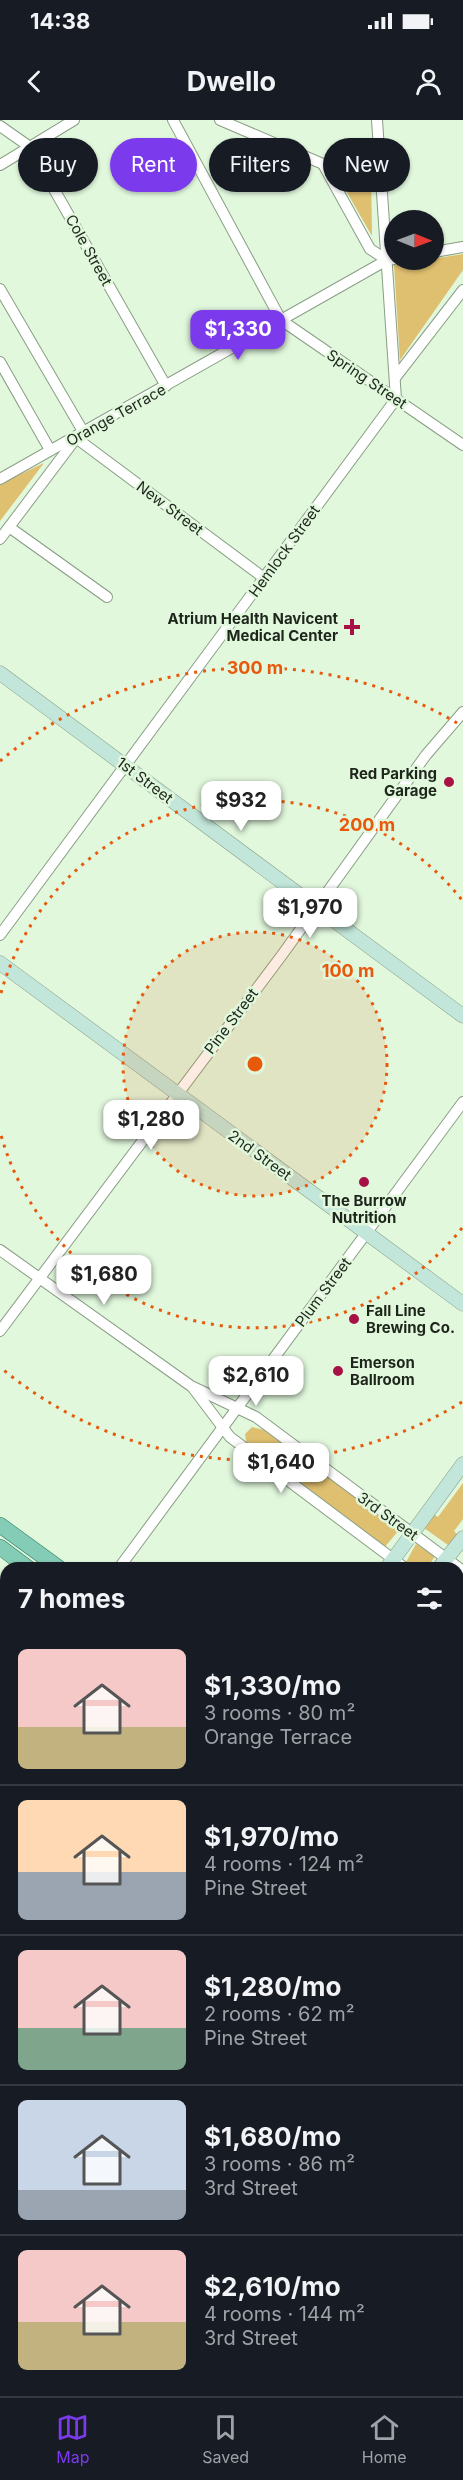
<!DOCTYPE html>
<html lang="en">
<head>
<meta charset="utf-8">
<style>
	:root { --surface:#171b24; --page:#20242c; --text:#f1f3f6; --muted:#9ea1a6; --line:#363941; --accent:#7c3aed }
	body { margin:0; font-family:Inter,sans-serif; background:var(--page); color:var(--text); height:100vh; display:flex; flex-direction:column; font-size:22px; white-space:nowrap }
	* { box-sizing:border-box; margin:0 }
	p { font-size:20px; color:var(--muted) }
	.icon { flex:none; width:33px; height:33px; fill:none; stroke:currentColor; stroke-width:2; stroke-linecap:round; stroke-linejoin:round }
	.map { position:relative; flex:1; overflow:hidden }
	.panel { position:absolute; left:0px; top:1442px; width:464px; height:836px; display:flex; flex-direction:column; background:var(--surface); border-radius:18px 18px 0 0; box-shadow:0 2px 4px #0004 }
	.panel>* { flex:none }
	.banner { position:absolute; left:18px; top:18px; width:428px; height:54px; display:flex; gap:12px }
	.needle { width:39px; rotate:91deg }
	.tools { position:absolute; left:384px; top:90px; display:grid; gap:12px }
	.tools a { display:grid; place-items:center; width:60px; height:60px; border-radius:50%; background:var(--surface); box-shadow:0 2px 4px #0004; font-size:30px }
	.price { position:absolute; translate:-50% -51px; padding:0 14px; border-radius:12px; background:#fff; color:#222; font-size:20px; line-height:39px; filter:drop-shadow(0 2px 3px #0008) }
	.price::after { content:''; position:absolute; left:50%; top:36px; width:18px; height:14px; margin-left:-9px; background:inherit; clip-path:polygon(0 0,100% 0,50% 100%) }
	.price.selected { background:var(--accent); color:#fff }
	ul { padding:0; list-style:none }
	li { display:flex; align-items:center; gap:18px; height:150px; padding:0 18px }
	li+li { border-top:2px solid var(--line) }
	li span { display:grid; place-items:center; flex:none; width:168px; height:120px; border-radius:9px; color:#555 }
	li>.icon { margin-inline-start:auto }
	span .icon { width:72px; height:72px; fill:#fffc; stroke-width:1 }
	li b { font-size:26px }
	h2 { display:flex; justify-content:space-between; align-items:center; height:72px; padding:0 18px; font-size:26px }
	.pill { padding:0 21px; border-radius:27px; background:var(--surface); box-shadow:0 2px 4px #0004; font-size:21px; line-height:54px }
	.pill.selected { background:var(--accent); color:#fff }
	.status { display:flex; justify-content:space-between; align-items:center; height:42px; padding:0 30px; background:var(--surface); direction:ltr }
	.status svg { height:16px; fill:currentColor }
	header { display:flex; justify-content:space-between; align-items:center; height:78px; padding:0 18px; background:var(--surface); font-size:27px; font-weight:700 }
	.menu { display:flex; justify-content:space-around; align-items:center; height:84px; border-top:2px solid var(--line); background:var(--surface); font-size:16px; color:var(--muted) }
	.menu a { display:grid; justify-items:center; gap:3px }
	.menu .selected { color:var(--accent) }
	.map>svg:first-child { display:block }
	.green { fill:#dfc070 }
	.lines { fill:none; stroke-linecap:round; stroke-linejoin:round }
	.street-casing { stroke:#899e85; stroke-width:12 }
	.secondary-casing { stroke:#899e85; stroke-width:15 }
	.primary-casing { stroke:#2b7c60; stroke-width:16 }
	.street { stroke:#fff; stroke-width:10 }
	.secondary { stroke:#c2e6da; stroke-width:14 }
	.primary { stroke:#84ccb5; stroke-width:15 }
	.rail { stroke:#748371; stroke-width:3; stroke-dasharray:3 6; stroke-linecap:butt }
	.ring { fill:none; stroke:#e8590c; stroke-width:3; stroke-dasharray:3 6 }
	.poi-dot { fill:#a71145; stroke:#e1f8dd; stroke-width:2 }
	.labels { text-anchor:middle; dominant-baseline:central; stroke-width:5; stroke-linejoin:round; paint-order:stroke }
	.street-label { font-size:15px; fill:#1e261c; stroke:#e1f8dd }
	.poi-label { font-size:15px; font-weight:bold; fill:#1e261c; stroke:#e1f8dd; text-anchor:end }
	.centre { fill:#e8590c; stroke:#e1f8dd; stroke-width:3 }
	.ring-label { font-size:18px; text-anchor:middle; font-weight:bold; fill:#e8590c; stroke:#e1f8dd; stroke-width:5; stroke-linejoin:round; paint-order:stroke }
</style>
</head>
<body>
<div class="status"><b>14:38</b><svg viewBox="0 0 49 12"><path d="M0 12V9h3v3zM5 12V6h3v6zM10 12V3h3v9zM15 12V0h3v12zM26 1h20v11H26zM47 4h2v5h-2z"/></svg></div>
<header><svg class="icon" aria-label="back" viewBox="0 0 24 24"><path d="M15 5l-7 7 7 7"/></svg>Dwello<svg class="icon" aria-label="person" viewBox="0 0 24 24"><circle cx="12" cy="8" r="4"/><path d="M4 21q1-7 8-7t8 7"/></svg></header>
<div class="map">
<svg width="463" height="2276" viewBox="0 0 463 2276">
	<rect width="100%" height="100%" fill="#e1f8dd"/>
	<g class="green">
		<polygon points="333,48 371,49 372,116"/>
		<polygon points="463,134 463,150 400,240 394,145"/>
		<polygon points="44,343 0,401 0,364"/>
		<polygon points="252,1307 264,1310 320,1352 332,1357 399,1410 384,1428 247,1326 245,1314"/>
		<polygon points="463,1363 463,1399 454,1411 458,1415 448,1425 424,1408 432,1393 438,1397"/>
		<polygon points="416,1424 435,1436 428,1447 410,1447 405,1444"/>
		<polygon points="0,2127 6,2132 6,2271 76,2271 72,2276 0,2276"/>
	</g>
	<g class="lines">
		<g class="street-casing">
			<g id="street">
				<polyline points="173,0 281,200 463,325"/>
				<polyline points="220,0 323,44 381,47"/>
				<polyline points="0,6 30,27 166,266"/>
				<polyline points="323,44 370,129 387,140"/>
				<polyline points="0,45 74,0"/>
				<polyline points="434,132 463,127"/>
				<polyline points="0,169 84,313"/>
				<polyline points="0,242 50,330"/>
				<polyline points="395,258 463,170"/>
				<polyline points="76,318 264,458"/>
				<polyline points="0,359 387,140 394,139"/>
				<polyline points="9,407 107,477"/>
				<polyline points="0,419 74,321"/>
				<polyline points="0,815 396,279 377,0"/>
				<polyline points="0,1130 191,1266 256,1297 463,1451"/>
				<polyline points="0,1211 282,835 426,635 463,592"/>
				<polyline points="193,1268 230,1317 405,1448"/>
				<polyline points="119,1448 463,982"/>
				<polyline points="458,1488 463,1492"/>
				<polyline points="0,1608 6,1600"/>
				<polyline points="0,1714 6,1718"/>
				<polyline points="0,2005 6,1997"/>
				<polyline points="458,2040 463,2042"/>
				<polyline points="458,2227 463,2229"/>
				<polyline points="348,2271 353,2276"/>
				<polyline points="91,2276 95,2271"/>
			</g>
		</g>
		<g class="secondary-casing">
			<g id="secondary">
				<polyline points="0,553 463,896"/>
				<polyline points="0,843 463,1184"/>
				<polyline points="387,1448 463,1344"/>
				<polyline points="439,1448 463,1418"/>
			</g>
		</g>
		<g class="primary-casing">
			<g id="primary">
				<polyline points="0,1405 59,1448"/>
				<polyline points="0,1427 28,1448"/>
				<polyline points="458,1744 463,1748"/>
				<polyline points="458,1767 463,1772"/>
			</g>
		</g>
		<use href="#street" class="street"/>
		<use href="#secondary" class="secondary"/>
		<use href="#primary" class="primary"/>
		<g class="rail">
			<polyline points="0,1851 6,1856"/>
			<polyline points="0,1898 6,1901"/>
			<polyline points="458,2195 463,2199"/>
		</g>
	</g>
	<circle cx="255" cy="944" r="132" fill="#e8590c" fill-opacity=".12"/>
	<g class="ring">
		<circle cx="255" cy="944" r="132"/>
		<path d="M462 1108A264 264 0 0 1 1 1015M1 873A264 264 0 0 1 462 780"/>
		<path d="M462 1282A396 396 0 0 1 0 1247M0 641A396 396 0 0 1 462 606"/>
	</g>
	<g class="poi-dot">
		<path d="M349 498h6v6h6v6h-6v6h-6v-6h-6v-6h6z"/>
		<circle cx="449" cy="662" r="6"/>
		<circle cx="364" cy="1062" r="6"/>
		<circle cx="354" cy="1199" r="6"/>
		<circle cx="338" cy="1251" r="6"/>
	</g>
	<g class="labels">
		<g class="street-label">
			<text transform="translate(89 130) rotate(61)">Cole Street</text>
			<text transform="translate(367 259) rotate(34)">Spring Street</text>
			<text transform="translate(116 295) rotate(-29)">Orange Terrace</text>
			<text transform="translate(170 388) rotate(37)">New Street</text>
			<text transform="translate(284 431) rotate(-54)">Hemlock Street</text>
			<text transform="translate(145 660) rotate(37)">1st Street</text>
			<text transform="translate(231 901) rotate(-53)">Pine Street</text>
			<text transform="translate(260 1035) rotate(36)">2nd Street</text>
			<text transform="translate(323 1172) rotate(-53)">Plum Street</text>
			<text transform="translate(388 1396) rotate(36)">3rd Street</text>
		</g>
		<g class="poi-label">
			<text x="338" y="498">Atrium Health Navicent<tspan x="338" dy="17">Medical Center</tspan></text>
			<text x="437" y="653">Red Parking<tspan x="437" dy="17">Garage</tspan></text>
			<text x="364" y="1080" text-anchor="middle">The Burrow<tspan x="364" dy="17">Nutrition</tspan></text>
			<text x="366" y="1190" text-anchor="start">Fall Line<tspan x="366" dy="17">Brewing Co.</tspan></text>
			<text x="350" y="1242" text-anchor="start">Emerson<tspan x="350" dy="17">Ballroom</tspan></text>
		</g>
	</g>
	<circle cx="255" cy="944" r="9" class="centre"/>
	<g class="ring-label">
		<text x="255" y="554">300 m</text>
		<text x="367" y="711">200 m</text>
		<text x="348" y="857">100 m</text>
	</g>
</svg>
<div class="tools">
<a><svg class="needle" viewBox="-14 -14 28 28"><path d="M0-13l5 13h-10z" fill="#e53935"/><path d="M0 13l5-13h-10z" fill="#9ea1a6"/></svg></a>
</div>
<b class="price selected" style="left:238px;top:241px">$1,330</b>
<b class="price" style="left:241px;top:712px">$932</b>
<b class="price" style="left:310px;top:819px">$1,970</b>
<b class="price" style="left:151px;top:1031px">$1,280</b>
<b class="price" style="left:104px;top:1186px">$1,680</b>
<b class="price" style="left:256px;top:1287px">$2,610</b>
<b class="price" style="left:281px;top:1374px">$1,640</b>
<div class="banner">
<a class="pill">Buy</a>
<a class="pill selected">Rent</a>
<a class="pill">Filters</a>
<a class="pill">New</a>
</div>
<section class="panel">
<h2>7 homes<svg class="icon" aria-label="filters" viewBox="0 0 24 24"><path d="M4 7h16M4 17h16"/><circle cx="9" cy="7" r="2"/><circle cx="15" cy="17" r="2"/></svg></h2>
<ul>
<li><span style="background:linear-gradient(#f6c9c9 65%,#c2b280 0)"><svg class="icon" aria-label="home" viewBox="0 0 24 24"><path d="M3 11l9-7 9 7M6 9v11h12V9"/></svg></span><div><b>$1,330/mo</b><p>3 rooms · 80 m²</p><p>Orange Terrace</p></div></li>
<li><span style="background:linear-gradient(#ffd9b3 60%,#9aa5b1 0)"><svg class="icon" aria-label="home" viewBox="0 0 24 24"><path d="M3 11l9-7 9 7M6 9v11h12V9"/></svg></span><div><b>$1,970/mo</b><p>4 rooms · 124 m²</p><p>Pine Street</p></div></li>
<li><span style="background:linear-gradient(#f6c9c9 65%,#7fa58c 0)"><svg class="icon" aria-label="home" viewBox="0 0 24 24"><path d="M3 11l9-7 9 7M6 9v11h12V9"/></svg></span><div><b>$1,280/mo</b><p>2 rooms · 62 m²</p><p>Pine Street</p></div></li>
<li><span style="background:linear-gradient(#c9d6e8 75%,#9aa5b1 0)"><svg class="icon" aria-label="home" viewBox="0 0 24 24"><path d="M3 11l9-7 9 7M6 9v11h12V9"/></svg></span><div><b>$1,680/mo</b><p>3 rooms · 86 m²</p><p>3rd Street</p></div></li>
<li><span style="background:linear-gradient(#f6c9c9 60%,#c2b280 0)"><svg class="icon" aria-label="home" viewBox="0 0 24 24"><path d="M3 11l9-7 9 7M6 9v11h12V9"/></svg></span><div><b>$2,610/mo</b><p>4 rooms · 144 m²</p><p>3rd Street</p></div></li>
</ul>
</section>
</div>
<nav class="menu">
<a class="selected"><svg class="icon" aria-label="map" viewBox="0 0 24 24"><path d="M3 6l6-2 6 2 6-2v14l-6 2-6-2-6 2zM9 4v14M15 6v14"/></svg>Map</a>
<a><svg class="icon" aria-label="saved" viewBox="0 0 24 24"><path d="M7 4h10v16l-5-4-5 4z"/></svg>Saved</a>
<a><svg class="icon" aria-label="home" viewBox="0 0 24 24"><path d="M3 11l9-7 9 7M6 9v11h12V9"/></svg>Home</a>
</nav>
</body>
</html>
